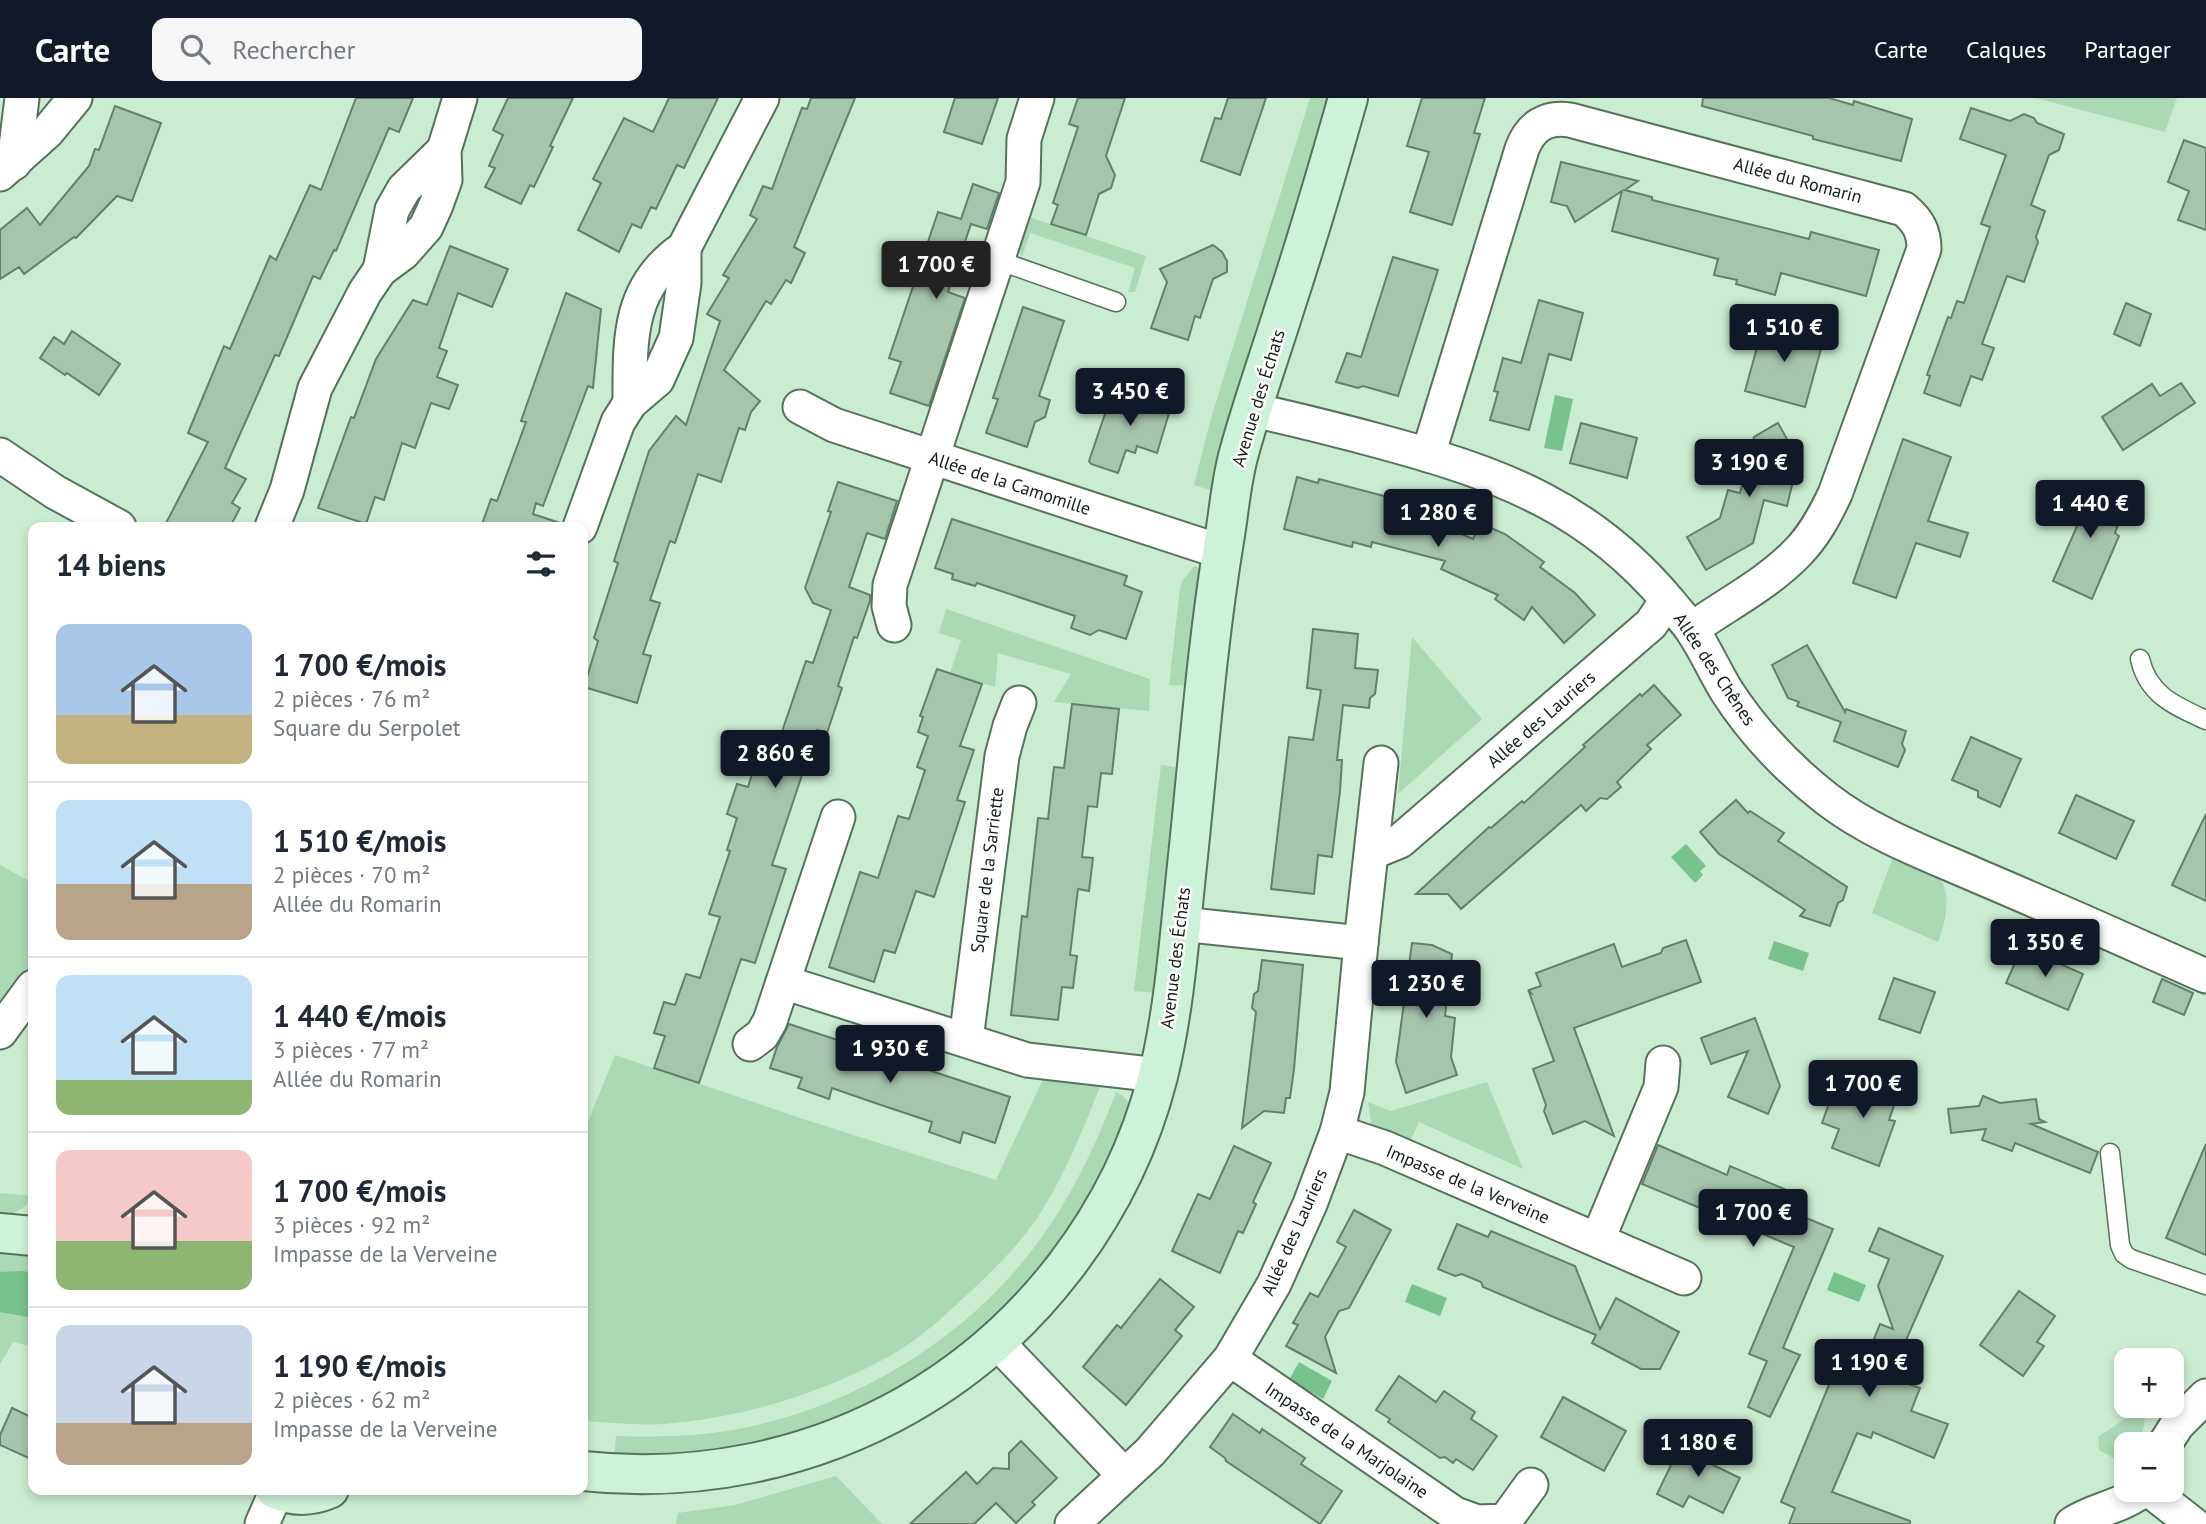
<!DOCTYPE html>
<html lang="fr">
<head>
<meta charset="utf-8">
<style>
	:root { --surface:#fff; --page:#f6f6f7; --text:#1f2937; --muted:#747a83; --line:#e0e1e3; --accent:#111827 }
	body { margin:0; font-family:"PT Sans",sans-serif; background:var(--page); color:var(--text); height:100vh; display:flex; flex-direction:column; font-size:26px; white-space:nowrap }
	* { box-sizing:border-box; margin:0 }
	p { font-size:23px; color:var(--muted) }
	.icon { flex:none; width:38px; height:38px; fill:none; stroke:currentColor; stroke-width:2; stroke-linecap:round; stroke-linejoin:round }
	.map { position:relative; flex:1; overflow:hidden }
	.details { position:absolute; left:28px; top:424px; width:560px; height:973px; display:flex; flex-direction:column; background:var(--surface); border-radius:14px; box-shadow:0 4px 10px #0003 }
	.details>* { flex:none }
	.fabs { position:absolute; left:2114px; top:1250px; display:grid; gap:14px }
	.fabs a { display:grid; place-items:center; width:70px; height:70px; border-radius:14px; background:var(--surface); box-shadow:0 4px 10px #0003; font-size:35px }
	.price { position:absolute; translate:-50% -60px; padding:0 16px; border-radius:7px; background:var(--accent); color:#fff; font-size:23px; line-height:46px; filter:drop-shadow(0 2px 4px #0008) }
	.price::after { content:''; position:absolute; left:50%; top:42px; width:21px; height:16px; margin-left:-10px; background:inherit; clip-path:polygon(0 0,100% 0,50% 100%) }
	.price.on { background:#222; color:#fff }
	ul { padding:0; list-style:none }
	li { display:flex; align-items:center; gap:21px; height:175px; padding:0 28px }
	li+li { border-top:2px solid var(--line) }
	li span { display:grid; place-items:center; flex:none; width:196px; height:140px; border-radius:14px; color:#555 }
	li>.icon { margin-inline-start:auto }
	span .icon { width:84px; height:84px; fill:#fffc; stroke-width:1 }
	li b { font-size:30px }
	h2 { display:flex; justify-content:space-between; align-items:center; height:84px; padding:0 28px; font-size:30px }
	header { display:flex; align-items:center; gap:42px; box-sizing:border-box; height:98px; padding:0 35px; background:var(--accent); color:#fff }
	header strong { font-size:33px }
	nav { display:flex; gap:38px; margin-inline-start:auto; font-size:24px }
	.search { width:490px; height:63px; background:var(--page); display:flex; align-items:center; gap:18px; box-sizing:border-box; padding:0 24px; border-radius:14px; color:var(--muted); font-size:26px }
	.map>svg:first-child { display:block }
	.green { fill:#aad9b4 }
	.water { fill:#77c38b }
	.building { fill:#a5c5ac; stroke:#63816a; stroke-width:2 }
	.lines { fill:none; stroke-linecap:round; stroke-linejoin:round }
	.lane-casing { stroke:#55735c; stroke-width:21 }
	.street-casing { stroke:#55735c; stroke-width:37 }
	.secondary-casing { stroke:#55735c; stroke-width:42 }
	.lane { stroke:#fff; stroke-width:18 }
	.street { stroke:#fff; stroke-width:33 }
	.secondary { stroke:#ccf2d9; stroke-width:38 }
	.labels { text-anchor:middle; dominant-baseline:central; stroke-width:5; stroke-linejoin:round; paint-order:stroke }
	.street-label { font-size:18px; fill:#131f16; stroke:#fff }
</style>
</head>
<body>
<header>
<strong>Carte</strong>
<div class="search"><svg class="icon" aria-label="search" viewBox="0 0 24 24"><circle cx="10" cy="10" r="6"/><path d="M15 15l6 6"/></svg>Rechercher</div>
<nav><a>Carte</a><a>Calques</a><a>Partager</a></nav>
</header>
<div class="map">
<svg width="2206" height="1426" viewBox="0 0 2206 1426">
	<rect width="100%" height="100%" fill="#caecd1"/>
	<g class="green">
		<polygon points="1310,0 1331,0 1213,393 1194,387 1211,320"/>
		<polygon points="2036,0 2177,0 2165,34"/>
		<polygon points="1029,119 1146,158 1135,194 1128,194 1135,170 1030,135 1022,159 1017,150"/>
		<polygon points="1195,467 1199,471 1203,484 1191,588 1169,587 1180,490 1183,482"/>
		<polygon points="946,511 1150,581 1149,613 1054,604 1071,576 998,555 995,589 950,575 961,542 939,535"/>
		<polygon points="1412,539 1482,621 1398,696"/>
		<polygon points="1161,667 1183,670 1157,895 1134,893"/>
		<path d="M1894 756C1904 760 1916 764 1926 769 1955 784 1948 819 1938 844L1872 815Z"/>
		<polygon points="0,767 33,785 33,867 0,915"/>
		<path d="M615 957 803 1021 996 1082 1044 979 1101 986C1084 1029 1067 1072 1043 1111 1025 1141 994 1172 969 1195 945 1217 919 1242 890 1258 820 1296 742 1320 663 1326 636 1328 609 1324 583 1323V1036Z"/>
		<polygon points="1487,984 1523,1071 1419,1024 1409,1046 1372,1030 1368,1004 1391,1013"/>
		<path d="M1116 994C1126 999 1131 1005 1130 1017L1076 1127 1008 1212 928 1275 839 1323 742 1352 614 1361 616 1338C648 1339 680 1339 712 1335 826 1321 939 1260 1015 1173 1060 1122 1092 1058 1116 994Z"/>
		<path d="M0 1095 33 1098V1100C23 1111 15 1116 0 1118Z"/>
		<polygon points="0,1153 33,1156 33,1249 13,1244 0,1266"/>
		<path d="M2141 1310C2148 1323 2143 1333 2138 1346H2126V1365L2124 1366 2099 1352 2098 1339Z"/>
		<polygon points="836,1378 882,1426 676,1426 678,1415 735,1407"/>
	</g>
	<g class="water">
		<polygon points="1555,297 1573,301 1562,353 1544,350"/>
		<polygon points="1686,746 1706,768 1700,773 1703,777 1695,785 1671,759"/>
		<polygon points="1774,843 1809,855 1803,873 1768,861"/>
		<polygon points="23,1173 33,1175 33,1220 0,1214 0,1174"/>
		<polygon points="1834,1174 1866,1187 1859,1204 1827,1192"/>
		<polygon points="1412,1186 1447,1200 1440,1218 1405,1204"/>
		<polygon points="1299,1264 1332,1283 1323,1301 1289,1282"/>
	</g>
	<g class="building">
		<polygon points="356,0 413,0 399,34 389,30 336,153 334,152 320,181 313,178 279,258 275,257 225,370 246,381 232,405 240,410 230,429 164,429 208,344 188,335 224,248 230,251 270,158 276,162 310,87 321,92"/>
		<polygon points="508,0 573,0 550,48 553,49 534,89 530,87 521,106 485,89 495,70 489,68 503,37 493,32"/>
		<polygon points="669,0 718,0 684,70 677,67 656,111 651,109 641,130 632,126 619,154 578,132 601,85 593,81 624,20 653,34"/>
		<polygon points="811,0 855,0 794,149 805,155 791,185 786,182 771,206 766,203 724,272 760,303 751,314 745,332 739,330 721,384 698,376 675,445 670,443 650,502 660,505 643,556 651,558 637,605 584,589 598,543 594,540 618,465 614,463 649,353 676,318 686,327 720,223 707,216 729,180 723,177 757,121 750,117 763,88 772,91 802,10 807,11"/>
		<polygon points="955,0 998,0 982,46 944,34"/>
		<polygon points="1078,0 1125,0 1106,58 1115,77 1111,90 1099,96 1086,137 1051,126 1058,107 1053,105 1078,29 1069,26"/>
		<polygon points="1228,0 1266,0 1240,77 1201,63 1215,20 1221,21"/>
		<polygon points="1422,0 1485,0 1474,35 1480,36 1452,127 1410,114 1429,54 1407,48"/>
		<polygon points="1703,0 1829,0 1853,7 1854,3 1912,21 1901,63 1813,41 1813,38 1702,8"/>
		<polygon points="115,8 161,25 132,103 117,98 76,140 74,139 24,176 19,169 0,181 0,132 27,110 40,127 89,68 95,51 99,52"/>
		<polygon points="1971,10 2010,23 2024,16 2034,20 2037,25 2064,36 2059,52 2049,57 2031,107 2045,113 2036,139 2038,144 2024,184 2007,178 1982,246 1994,250 1982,282 1971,278 1960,308 1924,295 1930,278 1927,277 1948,219 1951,220 1957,203 1964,205 1990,129 1981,126 2006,57 1960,41"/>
		<polygon points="2184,42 2206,50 2206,132 2178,122 2189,93 2168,84"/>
		<polygon points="1561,64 1638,83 1625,92 1652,99 1652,102 1809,141 1811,134 1879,152 1866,198 1781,175 1775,197 1736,186 1737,182 1714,177 1718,161 1612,133 1622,93 1575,124 1567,108 1551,104"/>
		<polygon points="973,86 999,95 987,131 971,126 948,194 965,200 929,308 890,295 901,264 889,260 938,114 961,121"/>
		<polygon points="1213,147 1222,154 1227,163 1227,174 1213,181 1200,220 1195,218 1188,242 1151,230 1167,184 1160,171"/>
		<polygon points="450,148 508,171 492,209 458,195 439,250 447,253 437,279 458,287 449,311 431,305 415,350 402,345 384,402 375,399 366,426 318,410 351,319 354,320 376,261 413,202 427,207"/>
		<polygon points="1393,159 1438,172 1398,298 1363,288 1358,290 1336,284 1347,255 1361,259"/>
		<polygon points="566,195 601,211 593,290 588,288 543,408 536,405 533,416 560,425 559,429 481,429 491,401 497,403 526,324 521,323"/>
		<polygon points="1539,202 1583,215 1571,262 1549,256 1529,332 1490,322 1498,294 1494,293 1503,260 1521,265"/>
		<polygon points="2126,205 2151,216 2140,248 2114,236"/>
		<polygon points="1023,209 1064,223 1039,298 1050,302 1045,319 1035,324 1027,349 986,335 998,301 993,300"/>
		<polygon points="1764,224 1824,240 1805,309 1745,293"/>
		<polygon points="72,233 120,266 99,297 67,275 65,277 40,260 54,239 64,246"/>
		<polygon points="2181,285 2195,305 2123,352 2102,319 2152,286 2160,298"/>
		<polygon points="1126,288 1173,302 1157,355 1137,348 1135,355 1126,352 1118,375 1091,366 1089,363 1109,304 1119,308"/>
		<polygon points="1581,325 1637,340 1627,380 1570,365"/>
		<polygon points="1778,325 1796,357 1787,362 1795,375 1787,408 1764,402 1753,445 1706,472 1687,439 1720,420 1728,392 1740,395 1754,339"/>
		<polygon points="1903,341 1951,359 1928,423 1968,435 1960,459 1916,445 1896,500 1853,485"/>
		<polygon points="1297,379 1318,385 1319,381 1426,409 1423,420 1473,441 1480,425 1505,436 1544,464 1540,469 1575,495 1595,517 1564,545 1532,509 1524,522 1495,501 1498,497 1441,471 1445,463 1372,444 1371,449 1353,444 1352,449 1284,431"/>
		<polygon points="838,384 897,403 885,441 867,435 849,489 870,497 870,503 857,540 854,539 838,588 842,590 827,635 817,632 772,767 786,771 755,865 741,861 699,985 654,970 665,938 654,935 664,904 675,907 686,876 700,880 720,819 709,816 730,753 727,752 737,720 727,716 737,686 748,689 758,657 772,663 806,563 813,565 831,512 813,505 805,490 831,414 828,413"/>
		<polygon points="2082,384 2127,404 2115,435 2119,438 2092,501 2053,483 2078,426 2067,421"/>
		<polygon points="952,421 1127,478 1124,487 1142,494 1126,541 1099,532 1090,537 1071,530 1075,518 977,485 975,488 952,481 953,476 935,470"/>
		<polygon points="1313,531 1358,536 1355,570 1378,572 1375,596 1370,600 1369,610 1343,607 1337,662 1342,662 1340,693 1332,759 1318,757 1314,796 1271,791 1289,639 1313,642 1321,592 1307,590"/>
		<polygon points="1807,547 1845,614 1846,611 1906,633 1902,646 1905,652 1898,669 1834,643 1841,624 1797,608 1799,604 1788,600 1772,567"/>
		<polygon points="937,571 982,586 960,648 974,652 957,702 965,704 934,799 916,793 895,855 884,852 874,884 829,869 860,774 878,780 898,718 909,721 925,672 917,669 928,638 918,634 923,619 920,618"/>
		<polygon points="1654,587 1681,617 1647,647 1651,651 1617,684 1621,689 1607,701 1600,700 1586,713 1581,707 1461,811 1448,796 1416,796 1489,729 1491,730 1522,703 1524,705 1585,649 1583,647 1640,596 1642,598"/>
		<polygon points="1072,606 1119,611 1112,676 1101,675 1097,709 1088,708 1082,759 1093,760 1089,793 1078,791 1070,857 1077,858 1073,890 1062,889 1058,922 1011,917 1022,818 1027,819 1038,720 1048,721 1054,669 1064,670"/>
		<polygon points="1971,639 2021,661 2000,709 1978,699 1978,693 1952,682"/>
		<polygon points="2076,697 2134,723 2116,761 2059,735"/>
		<polygon points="1736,702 1748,715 1750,713 1784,735 1778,743 1847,789 1843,802 1838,805 1830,828 1800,818 1805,812 1719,756 1700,734"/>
		<polygon points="2206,716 2206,803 2172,787"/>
		<polygon points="1686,842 1701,884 1574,930 1614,1038 1585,1023 1553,1036 1544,1013 1546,1007 1533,971 1554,963 1529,894 1531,895 1529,892 1541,888 1536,875 1614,846 1622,869 1661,855 1663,850"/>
		<polygon points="1412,845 1432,847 1452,856 1445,918 1455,920 1451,959 1457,977 1406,995 1396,964"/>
		<polygon points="2022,849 2083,876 2068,912 2006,885"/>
		<polygon points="1262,862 1303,867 1294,971 1290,1000 1286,1000 1284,1015 1264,1013 1242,1030 1256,914 1252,910 1254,896 1258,893"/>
		<polygon points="1894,880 1935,894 1920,935 1879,921"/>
		<polygon points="2162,881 2193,895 2184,917 2153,904"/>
		<polygon points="1755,920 1780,988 1768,1016 1728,999 1748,953 1711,966 1701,940"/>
		<polygon points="789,926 1010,999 995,1045 963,1034 960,1045 929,1034 932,1024 878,1006 832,990 829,1001 798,990 802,980 770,970 777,949"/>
		<polygon points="1854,977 1899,993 1889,1022 1895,1023 1879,1068 1832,1050 1839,1031 1822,1025 1832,997 1845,1002"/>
		<polygon points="1983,998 2000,1005 2036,1001 2039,1021 2045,1024 2031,1026 2098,1054 2090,1075 2015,1045 2012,1053 1982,1042 1986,1031 1951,1035 1948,1011 1979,1008"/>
		<polygon points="2206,1046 2206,1157 2166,1140"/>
		<polygon points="1658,1047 1727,1077 1730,1068 1796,1096 1789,1113 1833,1131 1783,1250 1800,1257 1770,1319 1748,1309 1767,1263 1749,1256 1794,1149 1642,1086"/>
		<polygon points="1234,1048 1271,1065 1253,1104 1256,1106 1243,1135 1238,1133 1220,1175 1172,1153 1198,1096 1210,1101"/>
		<polygon points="1354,1112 1391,1132 1349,1210 1339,1213 1325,1239 1336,1275 1286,1248 1298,1227 1293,1225 1310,1195 1318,1199 1346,1149 1337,1144"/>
		<polygon points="1457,1126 1488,1139 1491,1133 1575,1168 1600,1231 1616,1200 1679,1234 1660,1271 1641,1271 1592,1245 1596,1237 1483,1189 1481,1184 1462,1176 1455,1178 1438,1171"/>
		<polygon points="1879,1130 1943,1158 1903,1249 1906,1250 1894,1281 1920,1290 1911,1313 1948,1326 1934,1360 1873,1334 1871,1340 1857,1335 1832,1394 1910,1423 1910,1426 1789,1426 1795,1410 1781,1404 1835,1272 1858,1281 1880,1226 1893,1231 1878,1188 1889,1161 1869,1153"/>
		<polygon points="1160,1181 1194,1209 1175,1232 1182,1238 1126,1307 1083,1269 1117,1227 1121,1230"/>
		<polygon points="2019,1193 2055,1218 2037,1244 2044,1248 2023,1278 1980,1247"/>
		<polygon points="1399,1278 1436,1304 1444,1293 1475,1314 1471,1321 1497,1338 1473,1372 1456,1361 1453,1365 1445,1359 1440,1360 1388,1324 1390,1321 1376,1312"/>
		<polygon points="1563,1299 1626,1333 1604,1373 1541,1339"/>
		<polygon points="12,1310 33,1320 33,1362 0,1347 0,1337"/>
		<polygon points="1233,1316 1260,1335 1262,1331 1305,1360 1301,1366 1342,1393 1320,1426 1226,1363 1225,1360 1210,1349"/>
		<polygon points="1683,1342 1713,1357 1709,1365 1740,1380 1723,1415 1689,1398 1683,1409 1657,1396"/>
		<polygon points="1021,1343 1057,1380 1032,1404 1035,1407 1016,1425 996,1405 974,1426 910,1426 966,1374 977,1386 993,1370 1009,1371 1009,1355"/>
	</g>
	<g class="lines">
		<g class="lane-casing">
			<g id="lane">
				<polyline points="997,162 1116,204"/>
				<path d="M2140 561C2148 597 2175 608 2206 622"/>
				<polyline points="2110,1055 2120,1147 2124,1156 2131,1161 2206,1187"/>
			</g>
		</g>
		<g class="street-casing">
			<g id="street">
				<polyline points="14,65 22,0"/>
				<polyline points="0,76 47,34 75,0"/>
				<polyline points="380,172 392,112 404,91 444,52"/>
				<path d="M630 305C630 243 627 189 684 150L762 0"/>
				<polyline points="800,309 834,327 1222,454"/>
				<path d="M1253 312C1298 322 1342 333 1386 345 1503 377 1591 410 1670 505 1677 514 1686 523 1692 532 1705 551 1714 572 1726 592 1753 634 1787 670 1827 701 1872 736 1928 756 1980 779 2056 811 2131 845 2206 878"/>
				<polyline points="0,357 55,394 119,429"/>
				<path d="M1428 357 1522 51C1530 29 1546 18 1570 22L1904 111C1918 123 1924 133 1924 151L1835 396C1825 417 1814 438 1797 455 1767 486 1727 506 1692 531"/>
				<polyline points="272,429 287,392 315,290 365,194 380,172 403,155 426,129 436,107 445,82 444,52 460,0"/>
				<polyline points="580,429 618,324 630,305 657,282 676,240 684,185 684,150"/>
				<polyline points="894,527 889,508 890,487 1023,84 1024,41 1037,0"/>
				<polyline points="1373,754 1400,743 1651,526 1667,502"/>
				<polyline points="1181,826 1361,845"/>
				<polyline points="783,884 1027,962 1158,977"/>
				<polyline points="0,934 33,889"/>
				<polyline points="966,942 1002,658 1010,628 1019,605"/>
				<polyline points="750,946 762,937 770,923 838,719"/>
				<polyline points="1337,1034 1385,1050 1684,1180"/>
				<polyline points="1598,1141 1661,989 1663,965"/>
				<polyline points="996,1243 1123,1376"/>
				<polyline points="1230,1261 1455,1416 1477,1424 1505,1423 1531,1387"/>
				<polyline points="2165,1346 2177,1327 2206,1298"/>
				<polyline points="2148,1391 2193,1426"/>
				<polyline points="262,1426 277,1392"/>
				<polyline points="1072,1426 1150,1354 1230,1261 1274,1186 1310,1106 1337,1034 1347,994 1361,845 1381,665"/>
				<path d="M2072 1426C2094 1411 2123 1409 2144 1391"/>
			</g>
		</g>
		<g class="secondary-casing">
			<g id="secondary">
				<polyline points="0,1135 33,1138"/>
				<path d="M583 1373C695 1385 808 1363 907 1307 1030 1237 1123 1116 1158 978 1174 913 1179 844 1186 777 1198 666 1206 553 1224 443 1229 414 1231 383 1239 355 1252 307 1269 260 1284 212 1307 142 1328 71 1348 0"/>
				<path d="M275 1391C293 1399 310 1399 329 1391"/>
			</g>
		</g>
		<use href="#lane" class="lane"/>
		<use href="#street" class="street"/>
		<use href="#secondary" class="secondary"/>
	</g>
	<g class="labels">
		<g class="street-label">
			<text transform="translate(1798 82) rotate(15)">Allée du Romarin</text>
			<text transform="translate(1258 300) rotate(-73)">Avenue des Échats</text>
			<text transform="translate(1010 385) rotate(18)">Allée de la Camomille</text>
			<text transform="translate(1715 571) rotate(56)">Allée des Chênes</text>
			<text transform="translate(1541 621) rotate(-41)">Allée des Lauriers</text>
			<text transform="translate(987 772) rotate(-83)">Square de la Sarriette</text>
			<text transform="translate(1175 860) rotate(-83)">Avenue des Échats</text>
			<text transform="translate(1468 1086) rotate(23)">Impasse de la Verveine</text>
			<text transform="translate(1294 1134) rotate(-66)">Allée des Lauriers</text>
			<text transform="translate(1347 1342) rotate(34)">Impasse de la Marjolaine</text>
		</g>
	</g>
</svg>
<div class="fabs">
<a>+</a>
<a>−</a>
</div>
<b class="price on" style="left:936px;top:203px">1 700 €</b>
<b class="price" style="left:1784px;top:266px">1 510 €</b>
<b class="price" style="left:1130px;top:330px">3 450 €</b>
<b class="price" style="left:1749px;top:401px">3 190 €</b>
<b class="price" style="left:2090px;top:442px">1 440 €</b>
<b class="price" style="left:1438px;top:451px">1 280 €</b>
<b class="price" style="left:775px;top:692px">2 860 €</b>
<b class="price" style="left:2045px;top:881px">1 350 €</b>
<b class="price" style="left:1426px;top:922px">1 230 €</b>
<b class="price" style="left:890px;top:987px">1 930 €</b>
<b class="price" style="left:1863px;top:1022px">1 700 €</b>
<b class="price" style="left:1753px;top:1151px">1 700 €</b>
<b class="price" style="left:1869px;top:1301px">1 190 €</b>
<b class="price" style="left:1698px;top:1381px">1 180 €</b>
<section class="details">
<h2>14 biens<svg class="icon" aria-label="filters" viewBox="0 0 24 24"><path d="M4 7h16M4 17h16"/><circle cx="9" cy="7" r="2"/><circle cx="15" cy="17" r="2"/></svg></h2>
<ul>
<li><span style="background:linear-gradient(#a9c7e8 65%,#c2b280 0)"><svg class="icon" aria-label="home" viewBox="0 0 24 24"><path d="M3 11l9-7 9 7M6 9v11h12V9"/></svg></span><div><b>1 700 €/mois</b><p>2 pièces · 76 m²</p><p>Square du Serpolet</p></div></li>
<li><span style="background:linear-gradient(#bfe0f5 60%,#b9a48a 0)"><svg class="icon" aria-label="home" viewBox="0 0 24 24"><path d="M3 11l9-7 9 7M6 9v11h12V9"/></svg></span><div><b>1 510 €/mois</b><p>2 pièces · 70 m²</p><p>Allée du Romarin</p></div></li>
<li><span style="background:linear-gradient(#bfe0f5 75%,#8fb573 0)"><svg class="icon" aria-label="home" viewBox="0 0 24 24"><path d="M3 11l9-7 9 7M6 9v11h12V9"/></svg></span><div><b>1 440 €/mois</b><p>3 pièces · 77 m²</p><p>Allée du Romarin</p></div></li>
<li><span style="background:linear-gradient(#f6c9c9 65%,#8fb573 0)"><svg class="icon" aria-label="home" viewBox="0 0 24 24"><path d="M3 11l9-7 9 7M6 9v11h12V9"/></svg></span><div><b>1 700 €/mois</b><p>3 pièces · 92 m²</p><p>Impasse de la Verveine</p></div></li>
<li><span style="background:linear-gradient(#c9d6e8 70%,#b9a48a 0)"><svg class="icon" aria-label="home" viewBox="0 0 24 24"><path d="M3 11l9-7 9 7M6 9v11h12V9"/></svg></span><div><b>1 190 €/mois</b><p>2 pièces · 62 m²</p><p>Impasse de la Verveine</p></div></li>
</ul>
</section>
</div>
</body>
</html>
